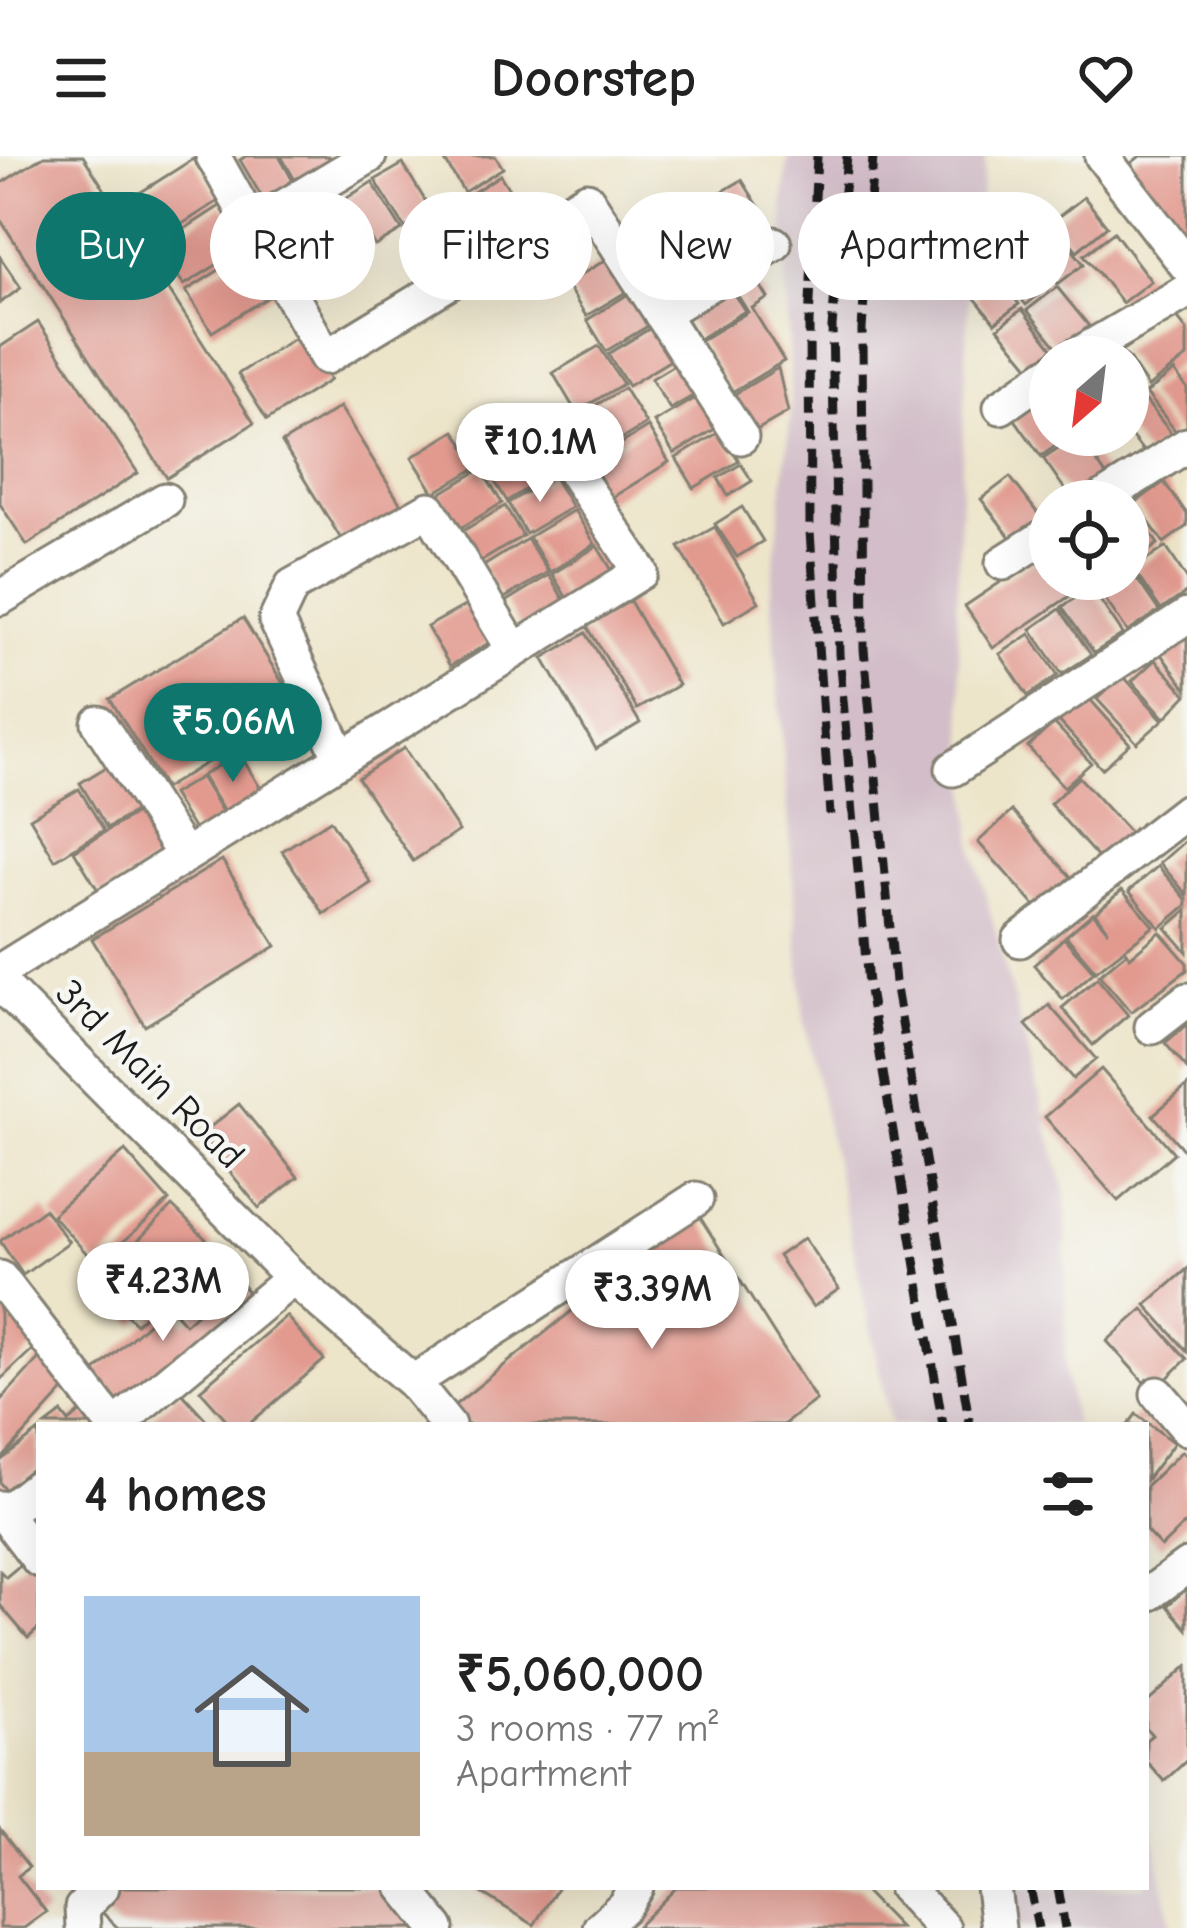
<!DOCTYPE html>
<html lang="en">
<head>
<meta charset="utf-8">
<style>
	:root { --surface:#fff; --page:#f6f6f6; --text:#222; --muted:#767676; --accent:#0f766e }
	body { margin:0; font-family:"Comic Neue",sans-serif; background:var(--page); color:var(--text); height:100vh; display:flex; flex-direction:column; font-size:45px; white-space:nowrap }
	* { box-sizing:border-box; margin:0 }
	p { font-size:39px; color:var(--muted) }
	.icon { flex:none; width:66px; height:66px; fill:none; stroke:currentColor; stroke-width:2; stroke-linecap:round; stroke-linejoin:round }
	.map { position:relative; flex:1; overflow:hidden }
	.sheet { position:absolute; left:36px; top:1266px; width:1113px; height:468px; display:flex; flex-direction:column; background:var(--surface); border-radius:0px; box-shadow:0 12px 48px #0002 }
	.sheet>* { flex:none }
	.guide { position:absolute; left:36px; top:36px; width:1116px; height:108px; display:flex; gap:24px }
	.needle { width:78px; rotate:208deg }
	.buttons { position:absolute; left:1029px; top:180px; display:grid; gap:24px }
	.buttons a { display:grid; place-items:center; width:120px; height:120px; border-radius:50%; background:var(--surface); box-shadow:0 12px 48px #0002; font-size:60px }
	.price { position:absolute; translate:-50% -102px; padding:0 27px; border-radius:42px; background:#fff; color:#222; font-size:39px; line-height:78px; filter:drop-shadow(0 3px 6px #0008) }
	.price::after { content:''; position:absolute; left:50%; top:72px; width:36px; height:27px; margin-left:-18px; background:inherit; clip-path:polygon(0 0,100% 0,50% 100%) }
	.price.current { background:var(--accent); color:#fff }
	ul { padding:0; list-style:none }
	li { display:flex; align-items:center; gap:36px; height:300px; padding:0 48px }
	li span { display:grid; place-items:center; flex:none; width:336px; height:240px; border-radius:0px; color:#555 }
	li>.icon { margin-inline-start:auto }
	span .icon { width:144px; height:144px; fill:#fffc; stroke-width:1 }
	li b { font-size:51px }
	h2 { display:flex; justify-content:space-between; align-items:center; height:144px; padding:0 48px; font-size:51px }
	.pill { padding:0 42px; border-radius:54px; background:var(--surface); box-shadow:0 12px 48px #0002; font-size:42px; line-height:108px }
	.pill.current { background:var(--accent); color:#fff }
	header { display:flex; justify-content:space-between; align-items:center; height:156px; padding:0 48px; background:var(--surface); font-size:54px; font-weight:800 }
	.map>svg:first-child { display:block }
	.industrial { fill:#d2bdc8 }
	.building { fill:#e29a8f }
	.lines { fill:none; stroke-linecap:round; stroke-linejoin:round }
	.minor-casing { stroke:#848073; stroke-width:39 }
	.minor { stroke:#fff; stroke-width:33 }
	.rail { stroke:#1c1c1c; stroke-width:9; stroke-dasharray:18 9; stroke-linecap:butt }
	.labels { text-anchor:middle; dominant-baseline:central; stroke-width:9; stroke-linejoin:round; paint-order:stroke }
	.street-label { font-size:39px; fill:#1c1c1c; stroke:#f6f6f2 }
</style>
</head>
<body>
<header><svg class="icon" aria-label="menu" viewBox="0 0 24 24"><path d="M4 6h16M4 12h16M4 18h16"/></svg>Doorstep<svg class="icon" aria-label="heart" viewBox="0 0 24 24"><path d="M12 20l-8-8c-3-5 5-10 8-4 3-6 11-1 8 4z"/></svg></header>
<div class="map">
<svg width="1187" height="1772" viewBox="0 0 1187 1772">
	<rect width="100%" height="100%" fill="#f6f6f2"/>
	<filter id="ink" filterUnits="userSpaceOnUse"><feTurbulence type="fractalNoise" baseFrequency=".00833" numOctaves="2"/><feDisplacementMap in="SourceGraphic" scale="24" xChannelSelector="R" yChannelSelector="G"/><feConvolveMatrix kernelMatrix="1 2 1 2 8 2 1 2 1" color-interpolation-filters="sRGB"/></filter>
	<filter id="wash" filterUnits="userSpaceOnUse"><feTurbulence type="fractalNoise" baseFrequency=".004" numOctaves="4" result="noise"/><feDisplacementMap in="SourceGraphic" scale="48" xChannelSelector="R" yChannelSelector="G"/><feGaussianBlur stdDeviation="2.7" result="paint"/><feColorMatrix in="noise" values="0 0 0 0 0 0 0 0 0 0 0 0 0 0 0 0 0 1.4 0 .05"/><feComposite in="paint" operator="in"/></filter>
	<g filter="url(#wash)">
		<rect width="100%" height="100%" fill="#ede5ca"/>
		<g class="industrial">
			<polygon points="788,0 986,0 969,134 956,462 973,692 1066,1038 1065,1218 1075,1269 891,1269 804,864 771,438 791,257 783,46"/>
			<polygon points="1146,1636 1172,1772 999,1772 990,1731 1146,1731"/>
		</g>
		<g id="blocks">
			<g class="building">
				<polygon points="44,0 83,0 254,267 167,322 0,63 0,28"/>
				<polygon points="246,0 279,0 297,32 267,50 240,4"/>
				<polygon points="281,0 328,0 334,10 299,31"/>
				<polygon points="442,0 495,0 503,12 464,36"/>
				<polygon points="1140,0 1187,0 1187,87 1124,13"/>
				<polygon points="193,3 220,44 157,84 130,43"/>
				<polygon points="403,8 432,56 405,72 375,24"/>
				<polygon points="500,19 530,67 499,87 469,39"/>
				<polygon points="742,24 772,72 737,93 708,44"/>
				<polygon points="372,26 402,74 375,90 345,43"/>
				<polygon points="1084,41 1107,70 1077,95 1053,65"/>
				<polygon points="223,48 249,89 184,129 158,90"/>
				<polygon points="709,51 735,94 705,112 679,69"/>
				<polygon points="675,67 703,113 669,134 641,88"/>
				<polygon points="1055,72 1084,108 1058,128 1029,92"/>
				<polygon points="1114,76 1151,125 1122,147 1084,99"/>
				<polygon points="252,93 278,135 212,176 186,135"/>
				<polygon points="1025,93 1052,128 1026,149 998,114"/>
				<polygon points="612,100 631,133 586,160 566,128"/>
				<polygon points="0,101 21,132 0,147"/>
				<polygon points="752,116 768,142 752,152 784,205 732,236 700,185 748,156 731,129"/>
				<polygon points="999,122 1019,148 995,167 974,141"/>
				<polygon points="729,130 745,155 699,183 683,158"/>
				<polygon points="1057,131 1089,170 1059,194 1027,154"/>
				<polygon points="633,135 653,167 606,195 587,164"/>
				<polygon points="1022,153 1053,193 1030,211 998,172"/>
				<polygon points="1172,155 1187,174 1187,201 1148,231 1128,201 1120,196"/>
				<polygon points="38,166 138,317 27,389 0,348 0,191"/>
				<polygon points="654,170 674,202 628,230 608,198"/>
				<polygon points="301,178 330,224 267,264 238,218"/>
				<polygon points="599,190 623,228 576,256 553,217"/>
				<polygon points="679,206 698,237 670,253 651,223"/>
				<polygon points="778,212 788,256 755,275 733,239"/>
				<polygon points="1174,215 1187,232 1187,270 1177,277 1146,237"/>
				<polygon points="624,232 646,268 586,305 563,269"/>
				<polygon points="1141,239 1172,278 1146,299 1128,276 1128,249"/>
				<polygon points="698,240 718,271 674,298 654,266"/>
				<polygon points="1046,240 1050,245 1050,279 1071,279 1041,300 1014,262"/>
				<polygon points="340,251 405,355 346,391 282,287"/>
				<polygon points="648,271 669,306 605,346 583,311"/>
				<polygon points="455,275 478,311 434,337 412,301"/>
				<polygon points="721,275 739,305 694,332 676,302"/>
				<polygon points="1078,279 1108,322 1073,345 1043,302"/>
				<polygon points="531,283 552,317 507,345 485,310"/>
				<polygon points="741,308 752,325 728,340 718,322"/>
				<polygon points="481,313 502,347 459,373 438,339"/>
				<polygon points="553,320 572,351 526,378 508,347"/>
				<polygon points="1010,321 1042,363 1013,385 981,343"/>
				<polygon points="1164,326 1187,358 1187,370 1164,387 1135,347"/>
				<polygon points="505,350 523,380 480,406 461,376"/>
				<polygon points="1131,350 1158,388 1128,410 1159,455 1128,476 1098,433 1113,423 1128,423 1128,352"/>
				<polygon points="742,351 763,385 737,401 715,368"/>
				<polygon points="574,354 595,388 550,416 529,381"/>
				<polygon points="715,371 759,446 724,467 679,391"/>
				<polygon points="527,383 548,416 503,443 482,411"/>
				<polygon points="597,390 616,421 571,449 552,418"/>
				<polygon points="1166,391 1187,423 1187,436 1161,454 1133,413"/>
				<polygon points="1050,393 1050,423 1086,423 1089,427 993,492 965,450"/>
				<polygon points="549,419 568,451 524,478 505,446"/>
				<polygon points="1091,431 1123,478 1094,497 1062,451"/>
				<polygon points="477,443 499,481 450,510 427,471"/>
				<polygon points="630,445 678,529 637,553 587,470"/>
				<polygon points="1060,453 1091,499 1062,518 1031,473"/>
				<polygon points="243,462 298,552 165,632 110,543"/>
				<polygon points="586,477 640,567 596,593 543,502"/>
				<polygon points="1187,477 1187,534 1160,497"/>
				<polygon points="1030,478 1058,519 1028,540 1000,498"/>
				<polygon points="1155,504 1187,539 1165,562 1132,525"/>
				<polygon points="1123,520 1163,564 1137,587 1097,543"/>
				<polygon points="1087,540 1130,588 1102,613 1059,565"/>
				<polygon points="1054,567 1091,607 1064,631 1028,591"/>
				<polygon points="404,592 459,675 413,705 358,622"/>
				<polygon points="239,597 264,638 227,661 202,620"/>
				<polygon points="113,607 141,652 107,672 80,627"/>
				<polygon points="201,621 226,662 197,679 172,638"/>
				<polygon points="1079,621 1130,677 1100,704 1050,648"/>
				<polygon points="79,633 104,674 55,704 30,662"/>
				<polygon points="141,654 168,698 101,739 74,695"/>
				<polygon points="1012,655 1071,721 1037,752 978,686"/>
				<polygon points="330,664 371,727 324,758 282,695"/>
				<polygon points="1187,683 1187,739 1160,707"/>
				<polygon points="222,704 276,790 145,870 92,783"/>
				<polygon points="1158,710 1187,744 1187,749 1160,772 1129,735"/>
				<polygon points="1122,734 1154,770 1096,815 1066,780 1093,757 1108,775 1095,757"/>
				<polygon points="1187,754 1187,796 1166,772"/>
				<polygon points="1160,776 1187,807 1187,814 1131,856 1099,819 1127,796 1130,801"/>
				<polygon points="1064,782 1094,816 1063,843 1034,809"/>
				<polygon points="1097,822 1128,859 1093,889 1062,852"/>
				<polygon points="1049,849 1096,903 1073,923 1026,869"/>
				<polygon points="1187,868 1187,913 1165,887"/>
				<polygon points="1101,913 1174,997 1118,1045 1045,961"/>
				<polygon points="1187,930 1187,998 1153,959"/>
				<polygon points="239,948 298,1021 259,1052 200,979"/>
				<polygon points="125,995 169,1045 97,1109 52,1059"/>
				<polygon points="172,1050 213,1090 136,1168 95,1128"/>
				<polygon points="44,1053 69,1086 23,1119 0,1085"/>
				<polygon points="696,1055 816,1244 783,1269 464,1269 450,1253"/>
				<polygon points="804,1082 839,1133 813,1151 778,1100"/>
				<polygon points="1187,1113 1187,1195 1146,1149"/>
				<polygon points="236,1122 251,1139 121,1249 92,1218 168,1149 185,1168"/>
				<polygon points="0,1149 37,1189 0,1224"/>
				<polygon points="1143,1153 1187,1203 1153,1236 1107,1185"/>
				<polygon points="286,1160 324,1204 248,1269 231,1269 200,1234"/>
				<polygon points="39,1202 69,1229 0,1305 0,1245"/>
				<polygon points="180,1235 211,1269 143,1269"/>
				<polygon points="83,1254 95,1269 46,1269 62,1257 69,1266"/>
				<polygon points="1136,1258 1174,1287 1146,1324 1146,1269 1128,1269"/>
				<polygon points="39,1275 39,1313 8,1337 0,1327 0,1305"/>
				<polygon points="1182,1295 1187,1300 1187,1366 1161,1391 1146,1375 1146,1330"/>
				<polygon points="31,1400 39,1410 39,1472 28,1482 0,1449 0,1415 6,1421"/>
				<polygon points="1187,1432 1187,1473 1167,1450"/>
				<polygon points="1187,1510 1187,1604 1164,1625 1146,1605 1146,1584 1152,1579 1146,1572 1146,1548"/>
				<polygon points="0,1674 29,1711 18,1720 46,1756 24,1772 0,1772"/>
				<polygon points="108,1731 387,1731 423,1772 118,1772 92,1746"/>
				<polygon points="472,1731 558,1731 534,1769"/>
				<polygon points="677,1731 860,1731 900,1772 636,1772"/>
			</g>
		</g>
	</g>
	<g filter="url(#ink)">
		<use href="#blocks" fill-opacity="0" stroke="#848073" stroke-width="3"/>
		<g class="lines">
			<g class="minor-casing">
				<g id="minor">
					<polyline points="213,0 326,201 587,43 741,281"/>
					<polyline points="1102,0 1187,110"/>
					<polyline points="252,70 369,0"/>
					<polyline points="661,158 774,88"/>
					<polyline points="1074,201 1187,135"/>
					<polyline points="1001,251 1050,217"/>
					<polyline points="1099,345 1187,289"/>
					<polyline points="1003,407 1050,377"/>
					<polyline points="0,442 165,344"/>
					<polyline points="99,567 184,699"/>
					<polyline points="341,602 276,464 292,430 429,353 514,494"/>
					<polyline points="953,613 1187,460"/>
					<polyline points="1020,784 1187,655"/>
					<polyline points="0,815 641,416 560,294"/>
					<polyline points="0,827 293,1122 413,1226 448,1269"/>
					<polyline points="1152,871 1187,844"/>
					<polyline points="0,1122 113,1269"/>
					<polyline points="413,1226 696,1043"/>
					<polyline points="1158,1238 1187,1272"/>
					<polyline points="116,1269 293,1122"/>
					<polyline points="0,1352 4,1358 39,1330"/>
					<polyline points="4,1358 39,1404"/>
					<polyline points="1150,1437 1187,1410"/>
					<polyline points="404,1731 437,1772"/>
					<polyline points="905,1731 943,1772"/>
					<polyline points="993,1731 998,1772"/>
					<polyline points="83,1772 82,1752 102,1731"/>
					<polyline points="600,1772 624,1750 636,1731"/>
				</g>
			</g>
			<use href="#minor" class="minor"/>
			<g class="rail">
				<polyline points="817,0 809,167 810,376 830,659"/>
				<polyline points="847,0 832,171 839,498 868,828 943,1269"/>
				<polyline points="873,0 862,174 864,493 895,826 970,1269"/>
				<polyline points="1030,1731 1038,1772"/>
				<polyline points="1058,1731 1065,1772"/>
			</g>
		</g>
	</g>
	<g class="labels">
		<g class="street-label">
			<text transform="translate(150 918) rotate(45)">3rd Main Road</text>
		</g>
	</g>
</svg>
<div class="buttons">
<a><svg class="needle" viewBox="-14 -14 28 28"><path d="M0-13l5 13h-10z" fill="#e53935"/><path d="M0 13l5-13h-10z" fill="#767676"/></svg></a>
<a><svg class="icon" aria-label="locate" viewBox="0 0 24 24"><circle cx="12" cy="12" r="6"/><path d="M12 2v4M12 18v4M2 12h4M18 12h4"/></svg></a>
</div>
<b class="price" style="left:540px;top:349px">₹10.1M</b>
<b class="price current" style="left:233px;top:629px">₹5.06M</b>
<b class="price" style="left:163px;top:1188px">₹4.23M</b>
<b class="price" style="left:652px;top:1196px">₹3.39M</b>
<div class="guide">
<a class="pill current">Buy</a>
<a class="pill">Rent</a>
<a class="pill">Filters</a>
<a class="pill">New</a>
<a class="pill">Apartment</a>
</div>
<section class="sheet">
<h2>4 homes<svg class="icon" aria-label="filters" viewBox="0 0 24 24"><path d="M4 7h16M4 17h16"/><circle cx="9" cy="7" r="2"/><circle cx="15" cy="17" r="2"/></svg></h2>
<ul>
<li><span style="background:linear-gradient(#a9c7e8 65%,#b9a48a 0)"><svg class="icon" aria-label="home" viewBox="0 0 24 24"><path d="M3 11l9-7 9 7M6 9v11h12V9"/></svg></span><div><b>₹5,060,000</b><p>3 rooms · 77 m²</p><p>Apartment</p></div></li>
</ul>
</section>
</div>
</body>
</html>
